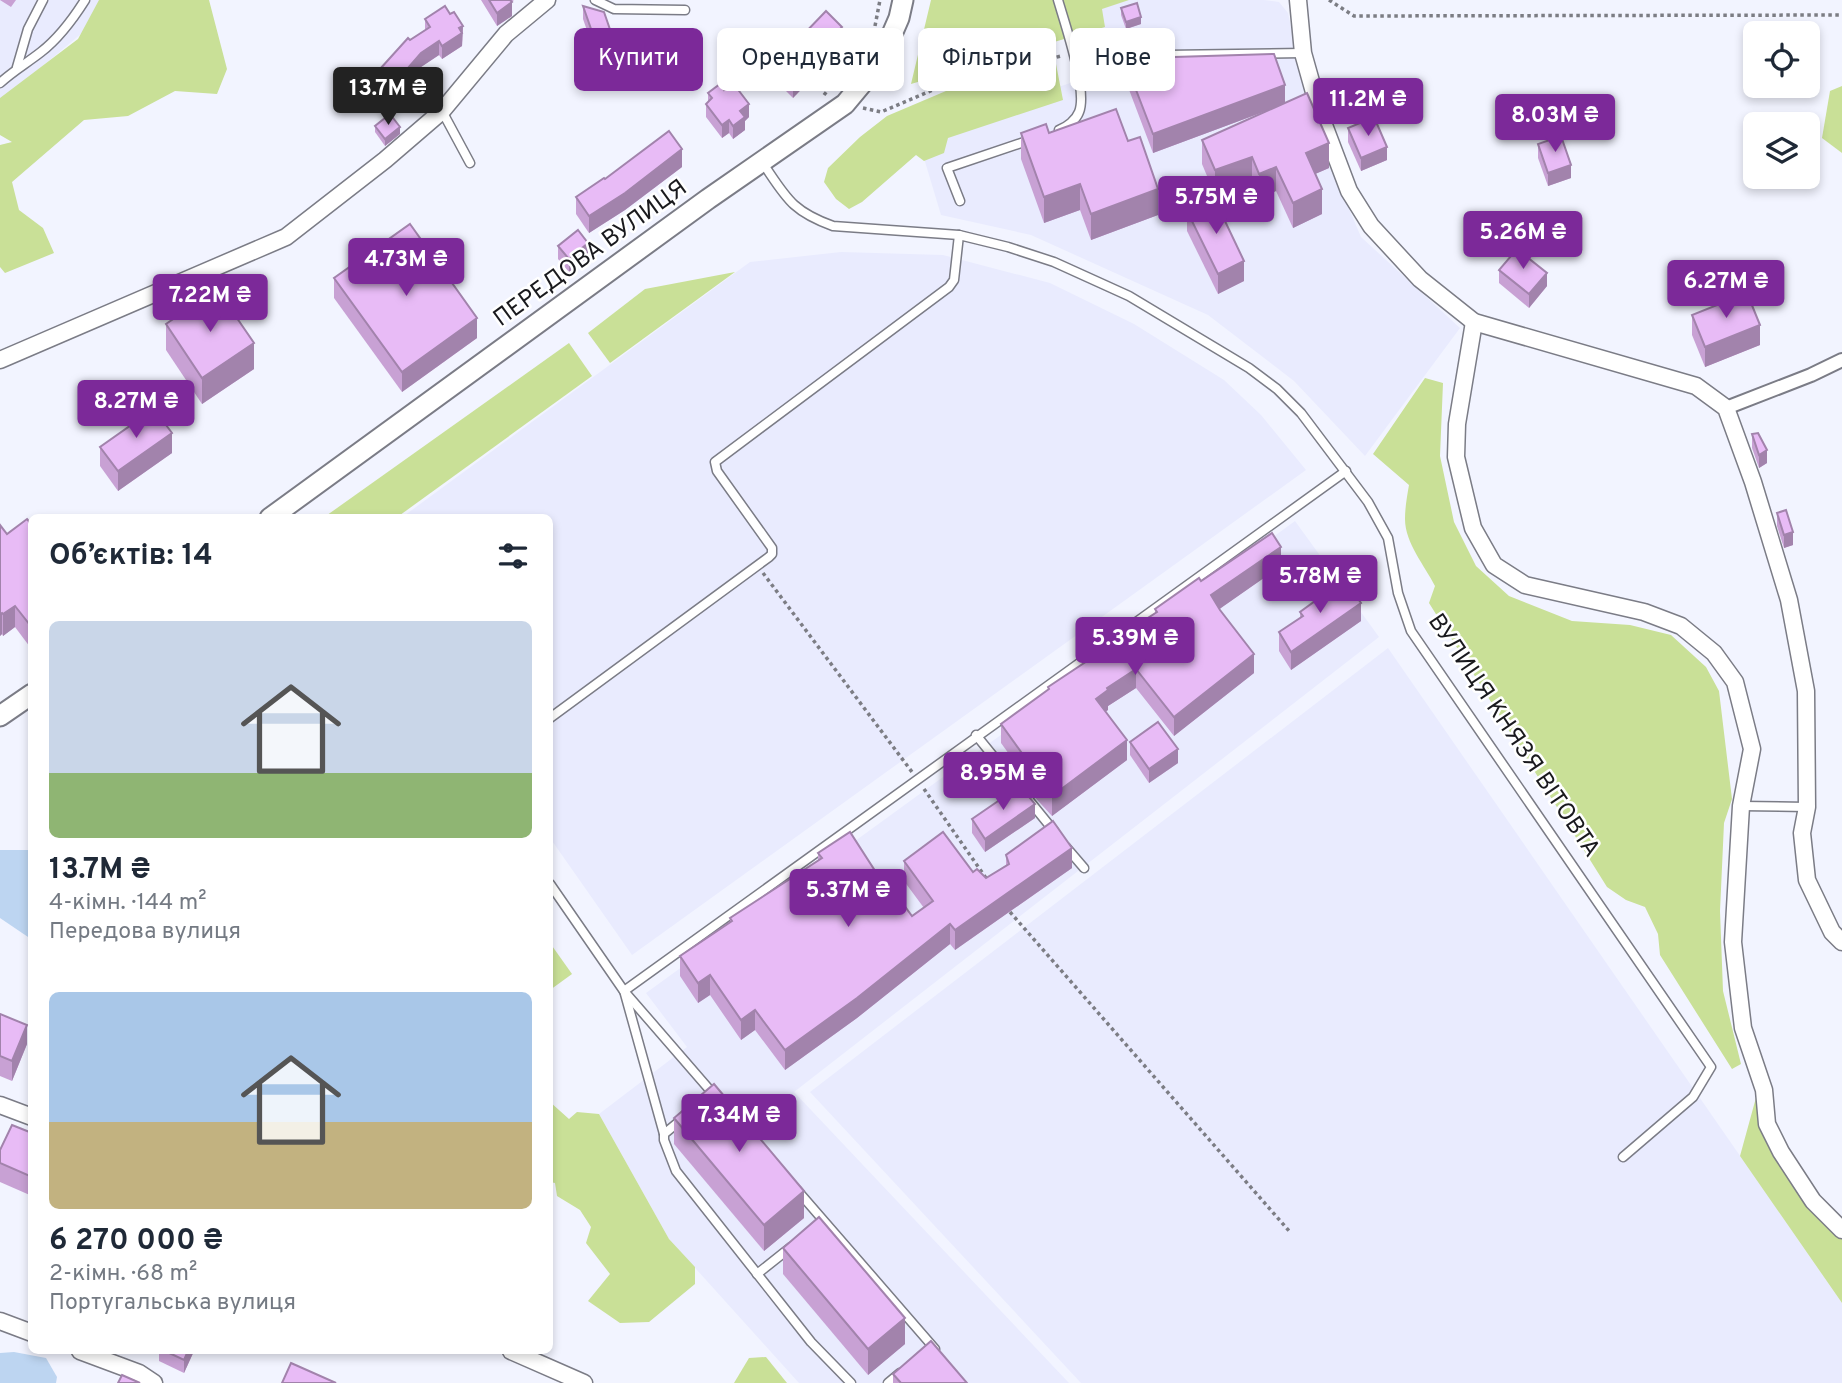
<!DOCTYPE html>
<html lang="uk">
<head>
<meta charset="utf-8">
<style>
	:root { --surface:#fff; --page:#f2f2f3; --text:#1f2937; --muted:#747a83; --accent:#7c2999 }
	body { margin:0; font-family:Overpass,sans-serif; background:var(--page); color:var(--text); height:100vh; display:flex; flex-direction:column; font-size:26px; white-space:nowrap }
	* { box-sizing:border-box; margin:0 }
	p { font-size:23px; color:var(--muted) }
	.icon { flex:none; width:38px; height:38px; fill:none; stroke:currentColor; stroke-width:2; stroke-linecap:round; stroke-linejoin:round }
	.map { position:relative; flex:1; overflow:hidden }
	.drawer { position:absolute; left:28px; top:514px; width:525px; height:840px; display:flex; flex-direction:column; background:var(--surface); border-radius:10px; box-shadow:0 4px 10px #0003 }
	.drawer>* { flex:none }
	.guide { position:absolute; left:574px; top:28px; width:665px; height:63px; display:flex; gap:14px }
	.buttons { position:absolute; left:1743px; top:21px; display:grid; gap:14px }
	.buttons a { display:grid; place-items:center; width:77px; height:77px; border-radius:10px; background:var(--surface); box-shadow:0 4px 10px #0003; font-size:35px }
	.price { position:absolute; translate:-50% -60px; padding:0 16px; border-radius:7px; background:var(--accent); color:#fff; font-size:23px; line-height:46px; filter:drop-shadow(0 2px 4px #0008) }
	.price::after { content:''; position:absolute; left:50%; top:42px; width:21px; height:16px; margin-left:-10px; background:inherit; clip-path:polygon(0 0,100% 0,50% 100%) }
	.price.on { background:#222; color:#fff }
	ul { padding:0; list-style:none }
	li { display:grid; align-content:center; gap:14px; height:371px; padding:0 21px }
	li span { display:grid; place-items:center; height:217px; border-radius:10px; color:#555 }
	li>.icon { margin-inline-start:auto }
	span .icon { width:126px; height:126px; fill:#fffc; stroke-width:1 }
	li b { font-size:30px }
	h2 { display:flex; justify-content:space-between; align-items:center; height:84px; padding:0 21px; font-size:30px }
	.chip { padding:0 24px; border-radius:10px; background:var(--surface); box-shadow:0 4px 10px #0003; font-size:24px; line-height:63px }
	.chip.on { background:var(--accent); color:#fff }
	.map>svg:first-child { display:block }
	.built { fill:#e9ebfe }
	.green { fill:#c9e097 }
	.water { fill:#bdd5f1 }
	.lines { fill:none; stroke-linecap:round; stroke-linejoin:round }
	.service-casing { stroke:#7b7c86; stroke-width:11 }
	.pedestrian-casing { stroke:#7b7c86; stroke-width:16 }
	.minor-casing { stroke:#7b7c86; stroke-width:19 }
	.tertiary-casing { stroke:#7b7c86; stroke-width:23 }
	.path { stroke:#7c7d84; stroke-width:3.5; stroke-dasharray:3.5 3.5; stroke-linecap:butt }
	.service { stroke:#fff; stroke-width:8 }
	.pedestrian { stroke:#fff; stroke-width:12 }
	.minor { stroke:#fff; stroke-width:16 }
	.tertiary { stroke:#fff; stroke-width:19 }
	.wall { fill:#c8a1d4 }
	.shaded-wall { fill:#a283ac }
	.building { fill:#e8bbf6; stroke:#a283ac; stroke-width:2 }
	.labels { text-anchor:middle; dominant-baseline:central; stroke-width:5; stroke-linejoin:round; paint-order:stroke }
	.street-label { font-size:24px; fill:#19191d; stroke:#fff }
</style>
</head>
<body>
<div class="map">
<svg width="1842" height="1383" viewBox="0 0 1842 1383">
	<rect width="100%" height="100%" fill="#f2f4ff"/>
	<g class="built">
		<polygon points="0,0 121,0 0,102"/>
		<polygon points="1063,0 1264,0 1279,2 1288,13 1310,118 1361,237 1460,328 1365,456 1294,381 1208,315 1031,235 941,215 917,135 1082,79"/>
		<polygon points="841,252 943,255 1050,283 1134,324 1224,380 1261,415 1306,470 632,955 550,838 550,518 401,518 750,262"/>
		<polygon points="1295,521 1379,637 794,1092 1069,1383 799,1383 669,1239 599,1114 687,1047 646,993"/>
		<polygon points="1388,648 1842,1303 1842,1383 1081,1383 810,1092"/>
	</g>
	<g class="green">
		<polygon points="99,0 209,0 227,69 217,94 175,91 128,116 84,120 12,182 19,210 43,228 54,253 5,273 0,267 0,145 12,142 0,135 0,98 78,39"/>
		<polygon points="931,0 1129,0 1102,9 1105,27 911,84"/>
		<polygon points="1056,64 1063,100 948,138 944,153 924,161 916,155 862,202 849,209 836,199 824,182 828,168 860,137 887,116 953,88"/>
		<polygon points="1842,86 1842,153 1822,138 1830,91"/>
		<polygon points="735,272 610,363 588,333 645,289"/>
		<polygon points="569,343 592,376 396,518 323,518"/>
		<path d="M1425 378 1443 383 1440 456 1454 522 1476 566 1509 596 1572 621 1630 625 1671 635 1706 667 1719 691 1732 799 1724 823 1720 911 1723 991 1741 1064 1732 1069 1660 955 1658 934 1645 907 1626 900 1607 887 1429 603 1435 586C1425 566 1405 543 1405 519 1405 508 1407 496 1409 485L1373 454Z"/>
		<polygon points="550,943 572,974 550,990"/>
		<polygon points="1757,1094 1768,1140 1804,1203 1842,1236 1842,1303 1740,1156"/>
		<polygon points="550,1102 569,1119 577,1112 599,1114 669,1239 695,1267 695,1284 649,1322 620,1323 588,1301 610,1274 586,1243 591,1227 580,1210 557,1196 555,1183 550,1182"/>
		<polygon points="766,1357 787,1383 734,1383 749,1358"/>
	</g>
	<g class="water">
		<polygon points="0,850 31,850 31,939 0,918"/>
		<polygon points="14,1352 46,1358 57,1377 56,1383 0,1383 0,1353"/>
	</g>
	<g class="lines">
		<g class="service-casing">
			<g id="service">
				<polyline points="595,0 614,9 685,10"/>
				<path d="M1058 0C1065 24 1088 91 1079 112 1076 120 1067 127 1059 130"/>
				<polyline points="1166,55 1303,53"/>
				<polyline points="17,67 28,29 43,0"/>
				<path d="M0 83C13 71 27 63 41 52 59 38 73 19 85 0"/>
				<polyline points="442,111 470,163"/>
				<path d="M762 162C786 197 791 211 833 226L959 235 1008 247 1054 262 1129 296 1249 368 1277 389 1301 413 1368 502 1388 538 1398 593 1411 631 1711 1067 1693 1097 1623 1157"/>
				<polyline points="960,201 947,168 1030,140"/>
				<polyline points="550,718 769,557 772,554 772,548 717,471 715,462 949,287 954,280 959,235"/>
				<polyline points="976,735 1054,831"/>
				<polyline points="1741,806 1807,807"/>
				<polyline points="1066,847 1084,868"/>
				<polyline points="550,884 624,991 715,1096"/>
				<polyline points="624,991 1346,471"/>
				<polyline points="625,994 664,1134"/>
				<polyline points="681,1120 664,1134 664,1140 676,1171 811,1342 851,1383"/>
				<polyline points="797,1190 935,1349"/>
				<polyline points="757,1274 791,1247"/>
				<polyline points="888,1383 900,1373"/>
			</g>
		</g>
		<g class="pedestrian-casing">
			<polyline id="pedestrian" points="1726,408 1811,375 1842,360"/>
		</g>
		<g class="minor-casing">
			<g id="minor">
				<polyline points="1298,0 1303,53 1321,117 1349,191 1371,226 1420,279 1474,322 1696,386 1726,408 1753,482 1789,600 1806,691 1807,807 1802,833 1807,880 1832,932 1842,942"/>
				<polyline points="1474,322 1457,424 1456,457 1473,528 1494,565 1525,585 1644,612 1681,626 1714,653 1735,682 1752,749 1741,806 1733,942 1743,1028 1764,1090 1767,1124 1781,1152 1813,1201 1842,1230"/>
				<polyline points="0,360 286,237 385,160 442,111 506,34 547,0"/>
				<polyline points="0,1105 32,1117"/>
				<polyline points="0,1321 32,1333"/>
				<polyline points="80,1351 139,1373 154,1383"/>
				<polyline points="511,1351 584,1383"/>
			</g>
		</g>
		<g class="tertiary-casing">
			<g id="tertiary">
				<polyline points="270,518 708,199 845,104 865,80 886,48 899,18 903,0"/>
				<polyline points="0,716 32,694"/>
			</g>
		</g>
		<g class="path">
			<polyline points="1329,0 1354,16 1842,15"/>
			<polyline points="875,26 880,0"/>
			<polyline points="1085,49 1108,37"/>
			<polyline points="824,95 869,38"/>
			<polyline points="863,108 881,112 947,84 1061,56"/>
			<polyline points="763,573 912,772"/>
			<polyline points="924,789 986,878"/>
			<polyline points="1010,912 1290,1232"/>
		</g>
		<use href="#service" class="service"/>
		<use href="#pedestrian" class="pedestrian"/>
		<use href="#minor" class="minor"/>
		<use href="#tertiary" class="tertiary"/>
	</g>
	<g class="wall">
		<polygon points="0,0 16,0 11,7"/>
		<polygon points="481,0 514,0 511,2 512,16 497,26"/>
		<polygon points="583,6 614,41 625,68 603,76 583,19"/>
		<polygon points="1121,8 1141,24 1126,29 1121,15"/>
		<polygon points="450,14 463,26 462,46 442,59 439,55 421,67 395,96 380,83 380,69 410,40 425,30 425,19"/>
		<polygon points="842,47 793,98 777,82 777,62"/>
		<polygon points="1142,58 1285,103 1329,168 1315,174 1322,214 1293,228 1276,191 1259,199 1252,181 1215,195 1202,164 1202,140 1274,108 1153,153 1128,87 1128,69 1142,64"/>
		<polygon points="708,93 749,117 745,121 745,130 733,139 729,133 722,138 706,117 706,104 708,102"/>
		<polygon points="375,126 400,134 385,146 375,132"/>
		<polygon points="1348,128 1387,160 1361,171 1348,142"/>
		<polygon points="1021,133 1049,133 1128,141 1158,215 1091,240 1080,210 1044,223 1021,159"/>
		<polygon points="1538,144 1571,178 1548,186 1538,158"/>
		<polygon points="682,167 625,210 589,233 576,214 576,197 605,179"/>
		<polygon points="1187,211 1244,281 1218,294 1187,231"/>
		<polygon points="558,246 588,257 569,272 558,259"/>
		<polygon points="1499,270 1547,286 1529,308 1499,283"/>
		<polygon points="334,278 477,338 402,392 334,298"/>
		<polygon points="1692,315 1760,345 1705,367 1692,335"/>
		<polygon points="166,324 254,369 202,404 166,350"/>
		<polygon points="1752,434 1767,463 1759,468 1752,448"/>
		<polygon points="100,447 172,453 118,491 100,466"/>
		<polygon points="1777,513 1793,545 1784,548 1777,526"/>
		<polygon points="0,525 7,534 32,525 32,645 30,647 15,627 3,636 2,634 0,636"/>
		<polygon points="1281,566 1219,609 1254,673 1174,736 1136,688 1108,706 1108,710 1106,711 1127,760 1052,816 1030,792 1030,783 1001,743 1001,724 1048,690 1048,687 1103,650 1103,647 1155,613 1155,609 1201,581"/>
		<polygon points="1300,612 1361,621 1291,670 1279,651 1279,632 1300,618"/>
		<polygon points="1130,742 1178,763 1149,783 1130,755"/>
		<polygon points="1035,818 985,852 972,833 972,819"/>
		<polygon points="818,853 881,880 912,916 924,908 904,881 904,861 973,872 986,878 1006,865 1006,855 1072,868 955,950 950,944 857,1018 785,1070 755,1030 741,1040 710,995 698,1003 680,976 680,956 730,922 730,918 818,860"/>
		<polygon points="0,1014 27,1044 12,1081 0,1076"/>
		<polygon points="674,1118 804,1218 764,1251 674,1144"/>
		<polygon points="32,1133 32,1196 0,1182 0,1150"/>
		<polygon points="783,1248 905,1344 868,1375 783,1274"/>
		<polygon points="159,1351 194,1351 184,1373 159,1361"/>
		<polygon points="893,1374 967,1383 893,1383"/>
	</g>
	<g class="shaded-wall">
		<polygon points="512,2 512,16 497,26 497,13"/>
		<polygon points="1141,17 1141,24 1126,29 1126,22"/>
		<polygon points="463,26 462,46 442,59 442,46 459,28"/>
		<polygon points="842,27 842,47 793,98 793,78"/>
		<polygon points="439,41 439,55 421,67 395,96 395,83 421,53"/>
		<polygon points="625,55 625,68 603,76 603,63"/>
		<polygon points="1285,85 1285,104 1153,153 1153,134"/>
		<polygon points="749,104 749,117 745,121 745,130 733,139 733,126 740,111"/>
		<polygon points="729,120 729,133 722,138 722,125"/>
		<polygon points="400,127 400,134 385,146 385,139"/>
		<polygon points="1329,143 1329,168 1306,178 1306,153"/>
		<polygon points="1387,147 1387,160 1361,171 1361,158"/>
		<polygon points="682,149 682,167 625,210 589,233 589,216"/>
		<polygon points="1252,157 1252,181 1215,195 1215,170"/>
		<polygon points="1571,165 1571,178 1548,186 1548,173"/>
		<polygon points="1276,167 1276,191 1259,199 1259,174"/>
		<polygon points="1080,184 1080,210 1044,223 1044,197"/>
		<polygon points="1158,189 1158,215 1091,240 1091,214"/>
		<polygon points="1322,189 1322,214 1293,228 1293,203"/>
		<polygon points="588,243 588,257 569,272 569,259"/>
		<polygon points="1244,261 1244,281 1218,294 1218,274"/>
		<polygon points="1547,273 1547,286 1529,308 1529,294"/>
		<polygon points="477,318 477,338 402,392 402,372"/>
		<polygon points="1760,325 1760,345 1705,367 1705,347"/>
		<polygon points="254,343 254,369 202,404 202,378"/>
		<polygon points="172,433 172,453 118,491 118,471"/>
		<polygon points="1767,450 1767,463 1759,468 1759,455"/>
		<polygon points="1793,532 1793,545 1784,548 1784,535"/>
		<polygon points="1281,547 1281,566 1211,615 1211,595"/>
		<polygon points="1361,603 1361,621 1291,670 1291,652"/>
		<polygon points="15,606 15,627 3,636 3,614"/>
		<polygon points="2,613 2,634 0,636 0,614"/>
		<polygon points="32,624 32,645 30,647 30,625"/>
		<polygon points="1254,654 1254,673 1174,736 1174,717"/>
		<polygon points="1136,669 1136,688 1108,706 1108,710 1096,718 1096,699 1107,688"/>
		<polygon points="1127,740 1127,760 1052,816 1052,796"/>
		<polygon points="1178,749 1178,763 1149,783 1149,769"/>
		<polygon points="1035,804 1035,818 985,852 985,839"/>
		<polygon points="1072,848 1072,868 955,950 955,930"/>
		<polygon points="950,924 950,944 857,1018 785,1070 785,1050"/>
		<polygon points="710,975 710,995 698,1003 698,983"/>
		<polygon points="755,1010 755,1030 741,1040 741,1020"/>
		<polygon points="27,1025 27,1044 12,1081 12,1061"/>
		<polygon points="804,1191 804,1218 764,1251 764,1225"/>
		<polygon points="905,1318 905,1344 868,1375 868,1349"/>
		<polygon points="188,1351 194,1351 184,1373 184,1360"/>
	</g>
	<g class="building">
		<polygon points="489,0 510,0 512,2 497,13"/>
		<polygon points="1137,3 1141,17 1126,22 1121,8"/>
		<polygon points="445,6 450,14 454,12 463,26 459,28 462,33 442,46 439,41 421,53 395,83 380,69 408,38 410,40 430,27 425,19"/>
		<polygon points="583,6 604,12 614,41 620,39 625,55 603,63"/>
		<polygon points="826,11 842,27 793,78 777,62"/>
		<polygon points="1274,54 1285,85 1153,134 1128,69 1143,63 1142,58"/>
		<polygon points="733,83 749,104 740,111 745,117 733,126 729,120 722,125 706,104 712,98 708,93 720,84 724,90"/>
		<polygon points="1307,93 1329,143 1306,153 1322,189 1293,203 1276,167 1259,174 1252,157 1215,170 1202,140"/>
		<polygon points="1116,109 1128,141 1140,137 1158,189 1091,214 1080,184 1044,197 1021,133 1046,124 1049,133"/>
		<polygon points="390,114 400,127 385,139 375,126"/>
		<polygon points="1374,117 1387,147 1361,158 1348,128"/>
		<polygon points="669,131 682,149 625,193 589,216 576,197 604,178 605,179"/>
		<polygon points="1561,136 1571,165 1548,173 1538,144"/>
		<polygon points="1214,198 1244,261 1218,274 1187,211"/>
		<polygon points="410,224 477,318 402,372 334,278"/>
		<polygon points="578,230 588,243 569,259 558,246"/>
		<polygon points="1517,249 1547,273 1529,294 1499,270"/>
		<polygon points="217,289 254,343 202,378 166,324"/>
		<polygon points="1747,293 1760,325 1705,347 1692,315"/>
		<polygon points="154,409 172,433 118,471 100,447"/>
		<polygon points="1758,433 1767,450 1759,455 1752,434"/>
		<polygon points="1786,510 1793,532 1784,535 1777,513"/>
		<polygon points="27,519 32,525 32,624 30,625 15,606 3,614 2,613 0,614 0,525 7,534"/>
		<polygon points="1272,533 1281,547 1211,595 1220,610 1254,654 1174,717 1136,669 1107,688 1108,690 1096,699 1127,740 1052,796 1030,772 1034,770 1001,724 1049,689 1048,687 1105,649 1103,647 1157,612 1155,609 1199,578 1201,581"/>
		<polygon points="1344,580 1361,603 1291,652 1279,632 1303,616 1300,612"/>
		<polygon points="1158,722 1178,749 1149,769 1130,742"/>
		<polygon points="1020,786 1035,804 985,839 972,819"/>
		<polygon points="1053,821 1072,848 955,930 950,924 857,998 785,1050 755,1010 741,1020 710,975 698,983 680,956 732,921 730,918 822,858 818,853 850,832 881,880 884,878 912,916 933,901 904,861 943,832 973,872 977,869 986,878 1009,864 1006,855"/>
		<polygon points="0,1014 27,1025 12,1061 0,1056"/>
		<polygon points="714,1084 804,1191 764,1225 674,1118"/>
		<polygon points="12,1125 32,1133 32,1177 0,1163 0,1150"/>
		<polygon points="819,1217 905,1318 868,1349 783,1248"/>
		<polygon points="931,1341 967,1383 901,1383 893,1374"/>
		<polygon points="165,1351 188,1351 184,1360"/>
		<polygon points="291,1363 336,1383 282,1383"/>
		<polygon points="122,1375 140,1383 118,1383"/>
	</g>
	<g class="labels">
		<g class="street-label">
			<text transform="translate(591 254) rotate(-36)">ПЕРЕДОВА ВУЛИЦЯ</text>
			<text transform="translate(1513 736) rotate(56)">ВУЛИЦЯ КНЯЗЯ ВІТОВТА</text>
		</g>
	</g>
</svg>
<div class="buttons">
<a><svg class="icon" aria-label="locate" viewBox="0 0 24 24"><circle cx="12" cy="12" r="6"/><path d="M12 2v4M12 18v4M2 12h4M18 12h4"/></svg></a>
<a><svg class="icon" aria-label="layers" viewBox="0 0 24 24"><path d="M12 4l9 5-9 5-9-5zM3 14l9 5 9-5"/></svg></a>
</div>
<b class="price on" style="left:388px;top:127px">13.7M ₴</b>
<b class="price" style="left:1368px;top:138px">11.2M ₴</b>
<b class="price" style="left:1555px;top:154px">8.03M ₴</b>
<b class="price" style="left:1216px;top:236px">5.75M ₴</b>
<b class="price" style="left:1523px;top:271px">5.26M ₴</b>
<b class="price" style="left:406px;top:298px">4.73M ₴</b>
<b class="price" style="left:1726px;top:320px">6.27M ₴</b>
<b class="price" style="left:210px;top:334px">7.22M ₴</b>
<b class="price" style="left:136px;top:440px">8.27M ₴</b>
<b class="price" style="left:1320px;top:615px">5.78M ₴</b>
<b class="price" style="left:1135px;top:677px">5.39M ₴</b>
<b class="price" style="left:1003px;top:812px">8.95M ₴</b>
<b class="price" style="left:848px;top:929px">5.37M ₴</b>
<b class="price" style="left:739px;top:1154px">7.34M ₴</b>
<div class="guide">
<a class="chip on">Купити</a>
<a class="chip">Орендувати</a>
<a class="chip">Фільтри</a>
<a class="chip">Нове</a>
</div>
<section class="drawer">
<h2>Об’єктів: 14<svg class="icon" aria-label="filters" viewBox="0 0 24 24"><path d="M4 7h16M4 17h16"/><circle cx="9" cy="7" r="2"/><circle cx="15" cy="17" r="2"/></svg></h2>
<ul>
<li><span style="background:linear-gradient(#c9d6e8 70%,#8fb573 0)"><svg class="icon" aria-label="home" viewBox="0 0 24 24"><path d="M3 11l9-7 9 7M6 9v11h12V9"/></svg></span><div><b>13.7M ₴</b><p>4-кімн. · 144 m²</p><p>Передова вулиця</p></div></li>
<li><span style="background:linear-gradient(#a9c7e8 60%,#c2b280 0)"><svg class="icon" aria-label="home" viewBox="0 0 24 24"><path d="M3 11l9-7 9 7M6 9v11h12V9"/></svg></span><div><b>6 270 000 ₴</b><p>2-кімн. · 68 m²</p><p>Португальська вулиця</p></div></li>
</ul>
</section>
</div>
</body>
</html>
